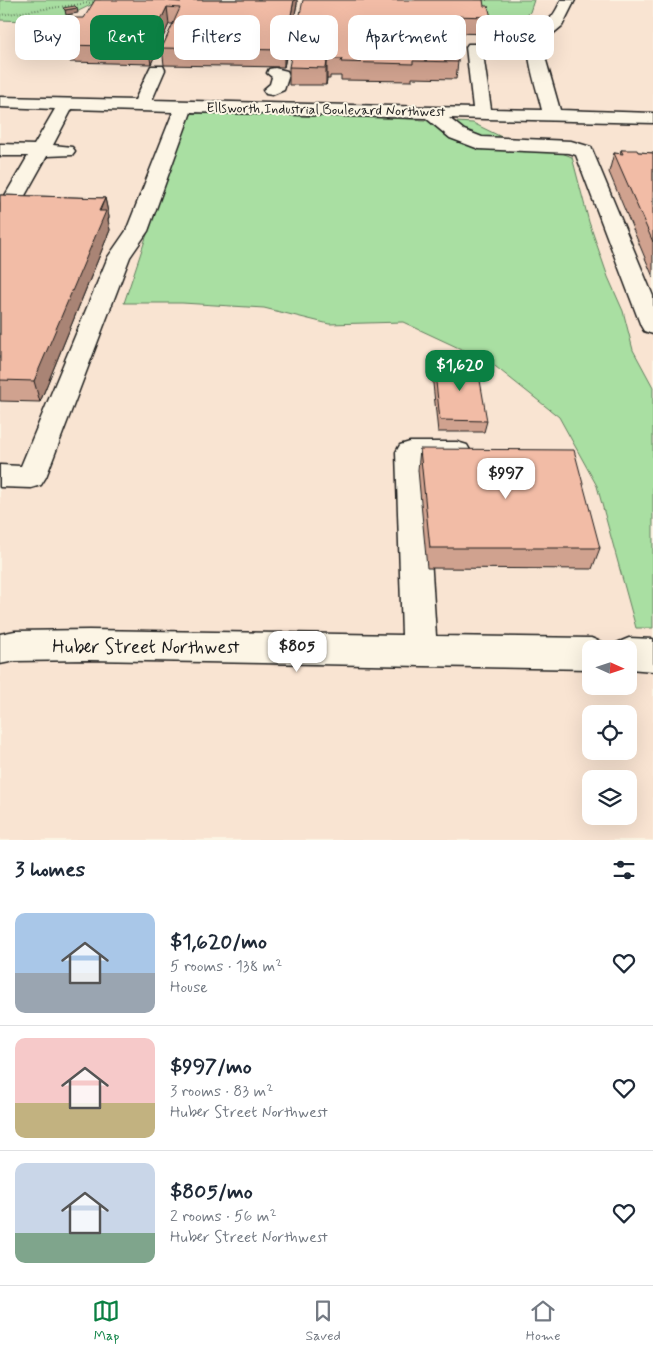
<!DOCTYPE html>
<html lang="en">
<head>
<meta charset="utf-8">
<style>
	:root { --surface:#fff; --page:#f6f6f7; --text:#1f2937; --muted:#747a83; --line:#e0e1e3; --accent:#0b8043 }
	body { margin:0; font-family:Mynerve,sans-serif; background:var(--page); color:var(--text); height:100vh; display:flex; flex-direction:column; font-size:19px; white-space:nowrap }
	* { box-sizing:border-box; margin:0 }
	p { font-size:16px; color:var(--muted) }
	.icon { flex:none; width:28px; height:28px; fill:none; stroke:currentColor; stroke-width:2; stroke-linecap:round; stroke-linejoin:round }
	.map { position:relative; height:840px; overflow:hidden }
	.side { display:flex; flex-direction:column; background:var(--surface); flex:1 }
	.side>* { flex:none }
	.top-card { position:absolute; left:15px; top:15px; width:624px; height:45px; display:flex; gap:10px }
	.needle { width:32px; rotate:93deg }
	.fabs { position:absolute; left:582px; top:640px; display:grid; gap:10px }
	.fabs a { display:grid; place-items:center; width:55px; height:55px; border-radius:10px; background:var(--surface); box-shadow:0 5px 20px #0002; font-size:25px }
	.price { position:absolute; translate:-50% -42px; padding:0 11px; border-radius:10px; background:#fff; color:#222; font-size:16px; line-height:32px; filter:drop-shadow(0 1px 2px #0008) }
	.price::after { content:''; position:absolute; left:50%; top:30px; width:15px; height:11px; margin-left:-8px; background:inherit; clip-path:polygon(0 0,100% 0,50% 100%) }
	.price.active { background:var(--accent); color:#fff }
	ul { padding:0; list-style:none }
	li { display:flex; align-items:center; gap:15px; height:125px; padding:0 15px }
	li+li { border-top:1px solid var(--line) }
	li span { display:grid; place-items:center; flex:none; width:140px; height:100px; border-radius:10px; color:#555 }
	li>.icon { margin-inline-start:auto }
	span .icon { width:60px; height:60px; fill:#fffc; stroke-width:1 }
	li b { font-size:21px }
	h2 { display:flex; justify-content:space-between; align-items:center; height:60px; padding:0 15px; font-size:21px }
	.pill { padding:0 18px; border-radius:10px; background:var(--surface); box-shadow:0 5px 20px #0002; font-size:18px; line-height:45px }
	.pill.active { background:var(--accent); color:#fff }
	.tab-bar { display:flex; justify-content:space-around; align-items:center; height:70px; border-top:1px solid var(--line); background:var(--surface); font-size:14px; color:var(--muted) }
	.tab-bar a { display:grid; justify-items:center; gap:2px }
	.tab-bar .active { color:var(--accent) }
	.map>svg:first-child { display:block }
	.built { fill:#f9e4d2; fill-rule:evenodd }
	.green { fill:#a9dfa2; stroke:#627e5f }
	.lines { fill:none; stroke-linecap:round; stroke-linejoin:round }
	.minor-casing { stroke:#1c1c1c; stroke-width:3 }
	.path { stroke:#1c1c1c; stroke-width:2; stroke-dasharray:0.5 2.5; stroke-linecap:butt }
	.minor { fill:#fcf5e5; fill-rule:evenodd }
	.wall { fill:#d0a28f; stroke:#1c1c1c }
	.shaded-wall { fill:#a98474; stroke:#1c1c1c }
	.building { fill:#f2bca6; stroke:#1c1c1c }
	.labels { text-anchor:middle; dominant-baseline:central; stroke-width:4; stroke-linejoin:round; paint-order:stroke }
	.far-street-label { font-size:14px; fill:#1c1c1c; stroke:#fcf5e5 }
	.near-street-label { font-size:19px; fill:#1c1c1c; stroke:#fcf5e5 }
</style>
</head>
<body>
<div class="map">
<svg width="653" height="840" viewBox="0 0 653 840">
	<rect width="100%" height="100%" fill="#fcf5e5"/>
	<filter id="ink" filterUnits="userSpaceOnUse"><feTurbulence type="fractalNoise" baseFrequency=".02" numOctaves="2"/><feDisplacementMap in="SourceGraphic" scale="10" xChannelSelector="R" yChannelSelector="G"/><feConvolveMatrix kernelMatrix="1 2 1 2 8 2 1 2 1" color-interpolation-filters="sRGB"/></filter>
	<g filter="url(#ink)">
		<path class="built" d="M101 0H474L490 35H509L530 12 534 0H653V840H0V20L56 22ZM591 649H629V686H591ZM591 714H629V751H591ZM591 779H629V816H591Z"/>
		<g class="green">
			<polygon points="0,0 101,0 56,22 0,20"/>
			<polygon points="474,0 534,0 530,12 509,35 490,35"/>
			<polygon points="193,113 390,118 473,123 528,150 557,151 572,157 589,222 608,277 623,311 633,350 653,387 653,628 636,628 597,486 559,417 491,363 403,322 329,324 264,308 182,303 124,303 186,118"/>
		</g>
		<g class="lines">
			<g class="minor-casing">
				<g id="minor">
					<path d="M561 0H575L562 26 544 41 543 50 560 110 653 113V123L449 118 464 130 482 137 571 141 591 147 653 296V334L644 331 641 326 576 155 569 153 479 149 450 138 426 118 191 112 148 231 130 257 46 477 41 485 31 488 0 487V465L21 466 108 257 126 231 173 112 72 109 53 145 72 147 75 151 72 155 47 156 18 208 15 212 8 214 1 212 0 204 28 156H0V144L34 145 55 109 0 107V97L135 100 149 70 151 66H163L165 70 152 100 473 108 466 47 468 44H480L482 47 491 109 542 110C539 95 521 46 532 35 547 21 552 21 561 0Z"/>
					<polygon points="275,68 287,71 289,75 284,90 272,95 266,94 263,90 270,84 272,77 267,73 269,69"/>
					<polygon points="410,442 457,442 467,445 471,452 467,459 457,462 425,462 436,636 591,638 603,643 606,649 591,649 591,669 89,660 15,661 0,664 0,634 15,631 89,630 402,635 396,452 400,445"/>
					<polygon points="629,638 653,639 653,671 629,669 629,649 614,649 617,643"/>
				</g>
			</g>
			<g class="path">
				<polyline points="483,0 488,0"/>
				<polyline points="0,15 96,2"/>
			</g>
			<use href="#minor" class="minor"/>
		</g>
		<g class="wall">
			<polygon points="182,0 297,0 297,4 284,67 164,65 162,48 173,24 169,24 151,64 70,62 66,45 70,40 68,32 71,28 69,21 181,2"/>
			<polygon points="484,6 491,17 489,34 454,33 458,62 456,79 412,78 412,81 341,80 341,76 330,76 330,79 327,79 326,85 289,85 289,67"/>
			<polygon points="621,150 638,152 653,153 653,277 609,172 614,153 620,154"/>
			<polygon points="0,195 105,198 109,217 108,220 110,230 40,402 0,401"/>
			<polygon points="434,363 487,421 484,432 438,432 432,374"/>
			<polygon points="420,449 600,548 592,569 427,568 418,470"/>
		</g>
		<g class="shaded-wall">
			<polygon points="170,0 179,0 180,2 169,1"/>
			<polygon points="294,0 297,0 297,4 284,67 284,50"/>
			<polygon points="167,7 169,24 151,64 148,47"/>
			<polygon points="77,8 78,13 66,15 65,10"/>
			<polygon points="327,61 327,79 326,85 326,68"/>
			<polygon points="105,198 109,217 108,220 110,230 40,402 34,381"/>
		</g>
		<g class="building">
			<polygon points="95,0 170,0 169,1 181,2 182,0 294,0 284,50 162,48 180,8 167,7 148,47 66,45 75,32 68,32 76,21 69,21 71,18 84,18"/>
			<polygon points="303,0 483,0 484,6 488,6 491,17 452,16 458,62 413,61 413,64 341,62 342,59 330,59 330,61 327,61 326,68 289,67"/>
			<polygon points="75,6 77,8 65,10 63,8"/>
			<polygon points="621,150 637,150 638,152 653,153 653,242 614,153 623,154"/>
			<polygon points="0,195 105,198 99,211 106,211 34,381 0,380"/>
			<polygon points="434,363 477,363 487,421 440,420"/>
			<polygon points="420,449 574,450 600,548 430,548"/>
		</g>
	</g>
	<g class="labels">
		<g class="far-street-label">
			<text transform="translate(326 110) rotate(1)">Ellsworth Industrial Boulevard Northwest</text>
		</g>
		<g class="near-street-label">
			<text x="146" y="647">Huber Street Northwest</text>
		</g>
	</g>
</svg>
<div class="fabs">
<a><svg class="needle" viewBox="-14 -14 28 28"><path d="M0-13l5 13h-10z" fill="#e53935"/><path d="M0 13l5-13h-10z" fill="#747a83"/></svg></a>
<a><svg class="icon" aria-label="locate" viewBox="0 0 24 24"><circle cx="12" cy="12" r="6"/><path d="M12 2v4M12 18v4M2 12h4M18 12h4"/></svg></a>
<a><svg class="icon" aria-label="layers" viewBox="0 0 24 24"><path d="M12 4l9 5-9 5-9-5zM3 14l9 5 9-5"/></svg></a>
</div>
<b class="price active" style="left:460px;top:392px">$1,620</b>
<b class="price" style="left:506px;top:500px">$997</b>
<b class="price" style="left:297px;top:673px">$805</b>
<div class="top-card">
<a class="pill">Buy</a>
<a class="pill active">Rent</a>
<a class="pill">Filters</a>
<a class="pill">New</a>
<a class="pill">Apartment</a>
<a class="pill">House</a>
</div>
</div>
<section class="side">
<h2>3 homes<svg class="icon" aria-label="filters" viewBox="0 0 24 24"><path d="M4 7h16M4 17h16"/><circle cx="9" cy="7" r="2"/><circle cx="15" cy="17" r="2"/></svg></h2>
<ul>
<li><span style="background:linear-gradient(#a9c7e8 60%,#9aa5b1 0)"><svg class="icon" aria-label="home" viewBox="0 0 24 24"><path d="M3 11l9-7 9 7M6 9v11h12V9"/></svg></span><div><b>$1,620/mo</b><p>5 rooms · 138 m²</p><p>House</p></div><svg class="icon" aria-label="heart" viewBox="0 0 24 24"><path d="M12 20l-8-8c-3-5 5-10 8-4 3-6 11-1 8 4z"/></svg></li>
<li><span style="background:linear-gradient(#f6c9c9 65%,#c2b280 0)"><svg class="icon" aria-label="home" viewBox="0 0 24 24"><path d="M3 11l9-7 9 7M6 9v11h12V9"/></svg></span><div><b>$997/mo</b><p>3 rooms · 83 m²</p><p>Huber Street Northwest</p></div><svg class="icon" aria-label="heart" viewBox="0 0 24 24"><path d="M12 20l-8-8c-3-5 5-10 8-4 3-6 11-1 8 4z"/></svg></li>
<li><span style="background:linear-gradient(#c9d6e8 70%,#7fa58c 0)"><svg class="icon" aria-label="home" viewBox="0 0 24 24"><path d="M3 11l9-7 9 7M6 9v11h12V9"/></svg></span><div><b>$805/mo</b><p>2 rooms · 56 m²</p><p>Huber Street Northwest</p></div><svg class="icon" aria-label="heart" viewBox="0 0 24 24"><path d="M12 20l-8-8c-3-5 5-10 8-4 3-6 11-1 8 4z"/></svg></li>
</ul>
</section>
<nav class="tab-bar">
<a class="active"><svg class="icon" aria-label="map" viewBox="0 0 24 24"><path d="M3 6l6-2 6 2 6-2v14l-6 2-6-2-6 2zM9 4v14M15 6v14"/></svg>Map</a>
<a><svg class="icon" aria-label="saved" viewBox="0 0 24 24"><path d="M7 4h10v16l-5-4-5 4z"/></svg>Saved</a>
<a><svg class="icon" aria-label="home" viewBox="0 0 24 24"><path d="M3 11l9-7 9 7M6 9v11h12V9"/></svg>Home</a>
</nav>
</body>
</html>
